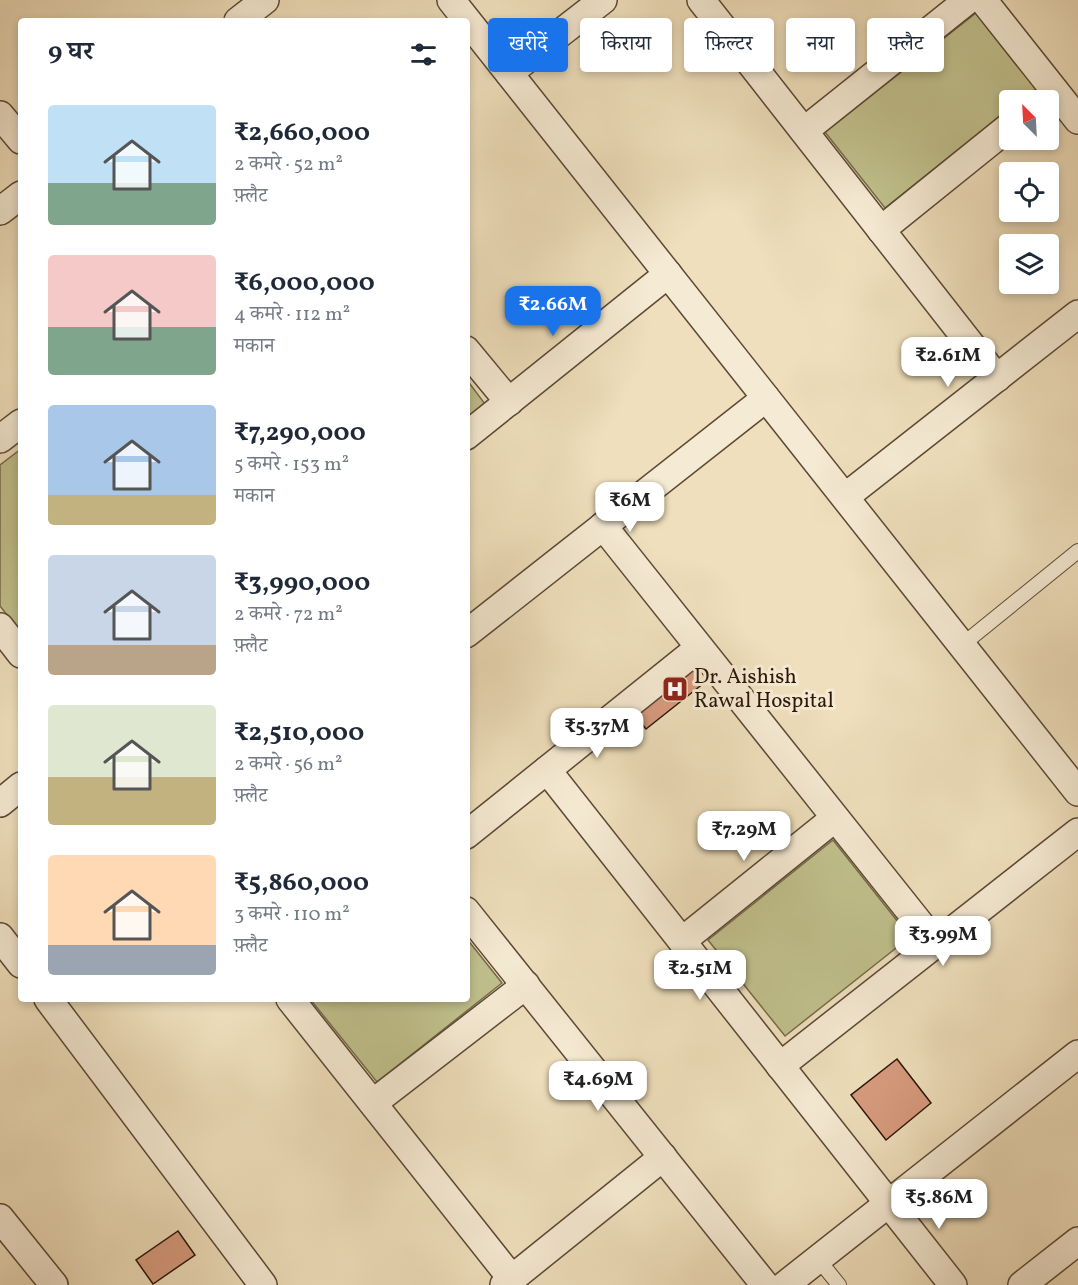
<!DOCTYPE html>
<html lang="hi">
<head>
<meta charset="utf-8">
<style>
	:root { --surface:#fff; --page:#f6f6f7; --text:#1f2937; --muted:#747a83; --accent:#1a73e8 }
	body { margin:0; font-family:Vollkorn,"Noto Serif Devanagari",serif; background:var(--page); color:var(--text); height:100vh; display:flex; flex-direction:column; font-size:22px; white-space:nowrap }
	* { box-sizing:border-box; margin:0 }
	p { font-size:20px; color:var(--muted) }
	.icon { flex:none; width:33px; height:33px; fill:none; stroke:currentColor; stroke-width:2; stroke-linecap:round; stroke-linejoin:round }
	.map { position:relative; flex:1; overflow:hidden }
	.side { position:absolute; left:18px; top:18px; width:452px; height:984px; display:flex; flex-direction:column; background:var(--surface); border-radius:6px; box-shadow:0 3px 9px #0003 }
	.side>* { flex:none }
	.hud { position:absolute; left:488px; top:18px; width:500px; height:54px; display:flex; gap:12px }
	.needle { width:39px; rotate:336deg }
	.tools { position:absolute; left:999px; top:90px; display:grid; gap:12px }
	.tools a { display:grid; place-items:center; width:60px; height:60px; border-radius:6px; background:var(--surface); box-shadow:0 3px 9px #0003; font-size:30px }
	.price { position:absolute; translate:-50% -51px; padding:0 14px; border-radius:12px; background:#fff; color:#222; font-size:20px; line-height:39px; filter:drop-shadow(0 2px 3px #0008) }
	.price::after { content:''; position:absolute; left:50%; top:36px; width:18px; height:14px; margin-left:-9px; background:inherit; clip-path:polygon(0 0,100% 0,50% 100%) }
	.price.current { background:var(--accent); color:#fff }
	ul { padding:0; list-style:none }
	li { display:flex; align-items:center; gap:18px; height:150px; padding:0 30px }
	li span { display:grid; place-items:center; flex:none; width:168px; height:120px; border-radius:6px; color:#555 }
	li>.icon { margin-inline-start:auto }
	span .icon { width:72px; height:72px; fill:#fffc; stroke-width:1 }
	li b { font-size:26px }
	h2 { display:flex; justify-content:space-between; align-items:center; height:72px; padding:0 30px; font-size:26px }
	.chip { padding:0 21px; border-radius:6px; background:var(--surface); box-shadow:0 3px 9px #0003; font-size:21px; line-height:54px }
	.chip.current { background:var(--accent); color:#fff }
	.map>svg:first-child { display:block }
	.green { fill:#c0c08c; stroke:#766b4a; stroke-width:1.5 }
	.building { fill:#d79b7e; stroke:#2b1608; stroke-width:1.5 }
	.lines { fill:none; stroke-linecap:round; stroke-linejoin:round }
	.lane-casing { stroke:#5c4835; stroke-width:16 }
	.street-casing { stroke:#5c4835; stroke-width:30 }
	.lane { stroke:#f5ead3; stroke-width:14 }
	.street { stroke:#f5ead3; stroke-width:27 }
	.labels { text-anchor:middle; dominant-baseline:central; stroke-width:6; stroke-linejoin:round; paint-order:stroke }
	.poi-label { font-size:21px; fill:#2b1608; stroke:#f5ead3; text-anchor:start }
</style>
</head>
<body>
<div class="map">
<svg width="1078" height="1285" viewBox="0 0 1078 1285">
	<rect width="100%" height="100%" fill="#efdfbc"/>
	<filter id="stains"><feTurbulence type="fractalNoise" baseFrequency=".00333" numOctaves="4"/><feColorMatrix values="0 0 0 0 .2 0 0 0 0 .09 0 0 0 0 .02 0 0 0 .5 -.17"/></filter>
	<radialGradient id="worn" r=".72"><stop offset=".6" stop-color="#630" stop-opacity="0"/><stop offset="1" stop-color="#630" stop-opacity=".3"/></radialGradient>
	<g class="green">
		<polygon points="976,13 1036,89 1021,100 1010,100 1009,109 885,208 825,132"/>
		<polygon points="467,380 485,404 467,418"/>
		<polygon points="21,449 21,633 0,606 0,465"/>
		<polygon points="833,840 910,937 785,1036 708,940"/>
		<polygon points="467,939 502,983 377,1082 310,999 466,999"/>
	</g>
	<g class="building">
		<polygon points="687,663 704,683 646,729 629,709"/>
		<polygon points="897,1059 931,1103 886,1140 851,1095"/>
		<polygon points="178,1231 195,1255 153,1284 136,1260"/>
	</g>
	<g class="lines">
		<g class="lane-casing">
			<g id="lane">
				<polyline points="962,645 1078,551"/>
				<polyline points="818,1259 839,1285"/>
			</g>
		</g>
		<g class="street-casing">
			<g id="street">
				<polyline points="451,0 1078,792"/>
				<polyline points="701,0 997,378"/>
				<polyline points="983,0 1078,120"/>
				<polyline points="238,21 265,0"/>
				<polyline points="509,73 603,0"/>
				<polyline points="0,115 21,140"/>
				<polyline points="804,131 968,0"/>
				<polyline points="0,211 21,195"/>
				<polyline points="881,230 1010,126"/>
				<polyline points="466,350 509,402"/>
				<polyline points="466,436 668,274"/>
				<polyline points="0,439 21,423"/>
				<polyline points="845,497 1078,314"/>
				<polyline points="603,526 936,944"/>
				<polyline points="0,627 21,654"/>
				<polyline points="466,634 766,398"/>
				<polyline points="547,770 953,1285"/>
				<polyline points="0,803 21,786"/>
				<polyline points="466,835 699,648"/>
				<polyline points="466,911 765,1285"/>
				<polyline points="0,937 21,964"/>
				<polyline points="682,941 835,818"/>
				<polyline points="48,999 263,1285"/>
				<polyline points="290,999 512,1279"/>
				<polyline points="780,1066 1078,832"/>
				<polyline points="373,1103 526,985"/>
				<polyline points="0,1218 54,1285"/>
				<polyline points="504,1285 663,1157"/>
				<polyline points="785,1285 1078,1054"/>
				<polyline points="1022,1285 1078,1241"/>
			</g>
		</g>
		<use href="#lane" class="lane"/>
		<use href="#street" class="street"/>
	</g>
	<defs>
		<g id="hospital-square" transform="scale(1.35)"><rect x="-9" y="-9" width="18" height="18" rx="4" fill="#8f2418" stroke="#f5ead3"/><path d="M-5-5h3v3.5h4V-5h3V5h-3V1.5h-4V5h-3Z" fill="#fff"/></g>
	</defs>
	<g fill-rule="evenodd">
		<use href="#hospital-square" x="675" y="689"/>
	</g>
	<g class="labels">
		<g class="poi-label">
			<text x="694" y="677">Dr. Aishish<tspan x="694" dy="24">Rawal Hospital</tspan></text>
		</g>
	</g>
	<rect width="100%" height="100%" filter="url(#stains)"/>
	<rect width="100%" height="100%" fill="url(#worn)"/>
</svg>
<div class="tools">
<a><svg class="needle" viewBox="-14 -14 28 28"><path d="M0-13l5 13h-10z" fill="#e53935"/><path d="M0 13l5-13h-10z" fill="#747a83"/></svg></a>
<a><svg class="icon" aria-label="locate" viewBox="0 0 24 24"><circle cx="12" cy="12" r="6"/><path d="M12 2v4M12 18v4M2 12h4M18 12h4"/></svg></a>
<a><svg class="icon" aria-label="layers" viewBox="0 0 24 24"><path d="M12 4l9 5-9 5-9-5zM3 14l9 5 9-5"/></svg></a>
</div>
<b class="price current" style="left:553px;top:337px">₹2.66M</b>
<b class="price" style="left:948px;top:388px">₹2.61M</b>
<b class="price" style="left:630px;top:533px">₹6M</b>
<b class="price" style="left:597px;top:759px">₹5.37M</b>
<b class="price" style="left:744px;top:862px">₹7.29M</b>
<b class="price" style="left:943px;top:967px">₹3.99M</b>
<b class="price" style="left:700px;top:1001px">₹2.51M</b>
<b class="price" style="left:598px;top:1112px">₹4.69M</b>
<b class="price" style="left:939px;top:1230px">₹5.86M</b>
<div class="hud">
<a class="chip current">खरीदें</a>
<a class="chip">किराया</a>
<a class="chip">फ़िल्टर</a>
<a class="chip">नया</a>
<a class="chip">फ़्लैट</a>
</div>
<section class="side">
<h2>9 घर<svg class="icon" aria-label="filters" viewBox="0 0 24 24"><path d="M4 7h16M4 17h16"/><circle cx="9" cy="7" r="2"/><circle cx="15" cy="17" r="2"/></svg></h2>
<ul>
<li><span style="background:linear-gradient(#bfe0f5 65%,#7fa58c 0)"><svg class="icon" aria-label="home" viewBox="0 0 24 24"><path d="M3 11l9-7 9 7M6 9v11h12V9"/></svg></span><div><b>₹2,660,000</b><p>2 कमरे · 52 m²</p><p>फ़्लैट</p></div></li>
<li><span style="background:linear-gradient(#f6c9c9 60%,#7fa58c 0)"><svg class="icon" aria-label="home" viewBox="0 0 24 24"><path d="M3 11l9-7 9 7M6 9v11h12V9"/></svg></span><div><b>₹6,000,000</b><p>4 कमरे · 112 m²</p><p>मकान</p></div></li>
<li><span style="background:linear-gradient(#a9c7e8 75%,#c2b280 0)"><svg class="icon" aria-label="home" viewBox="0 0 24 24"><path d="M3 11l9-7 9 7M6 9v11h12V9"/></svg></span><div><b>₹7,290,000</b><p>5 कमरे · 153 m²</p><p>मकान</p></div></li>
<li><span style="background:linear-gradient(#c9d6e8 75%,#b9a48a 0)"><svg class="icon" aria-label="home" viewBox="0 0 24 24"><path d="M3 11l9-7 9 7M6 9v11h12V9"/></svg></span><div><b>₹3,990,000</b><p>2 कमरे · 72 m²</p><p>फ़्लैट</p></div></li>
<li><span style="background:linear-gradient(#dfe7d0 60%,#c2b280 0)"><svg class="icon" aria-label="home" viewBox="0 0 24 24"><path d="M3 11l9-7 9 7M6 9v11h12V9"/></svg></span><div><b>₹2,510,000</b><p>2 कमरे · 56 m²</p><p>फ़्लैट</p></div></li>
<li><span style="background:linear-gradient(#ffd9b3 75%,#9aa5b1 0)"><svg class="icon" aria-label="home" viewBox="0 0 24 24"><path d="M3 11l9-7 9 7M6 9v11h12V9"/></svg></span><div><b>₹5,860,000</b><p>3 कमरे · 110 m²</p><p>फ़्लैट</p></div></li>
</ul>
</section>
</div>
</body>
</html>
